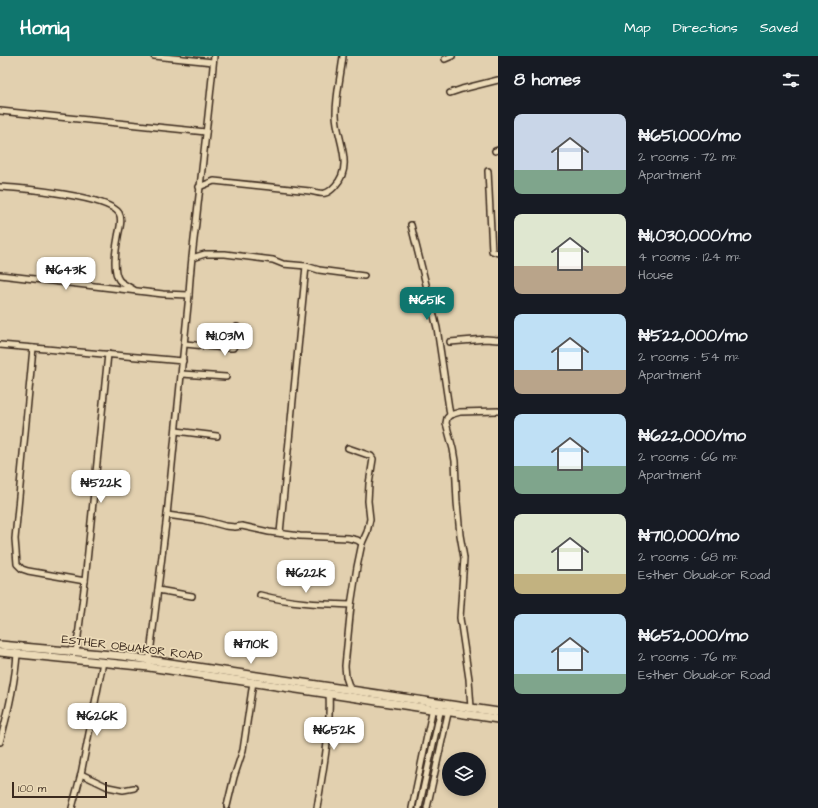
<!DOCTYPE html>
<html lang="en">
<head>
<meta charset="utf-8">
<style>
	:root { --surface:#171b24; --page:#242831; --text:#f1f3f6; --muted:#9ea1a6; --accent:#0f766e }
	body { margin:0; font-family:"Architects Daughter",sans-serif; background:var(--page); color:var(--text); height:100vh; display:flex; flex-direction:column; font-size:15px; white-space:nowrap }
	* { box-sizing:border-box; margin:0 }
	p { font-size:13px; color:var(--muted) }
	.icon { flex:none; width:22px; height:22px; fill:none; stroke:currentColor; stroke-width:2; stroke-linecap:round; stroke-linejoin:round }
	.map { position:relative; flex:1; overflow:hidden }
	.side { display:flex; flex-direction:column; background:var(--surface); width:320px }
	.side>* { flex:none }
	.controls { position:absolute; left:442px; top:696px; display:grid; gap:8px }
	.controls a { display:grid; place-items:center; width:44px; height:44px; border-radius:50%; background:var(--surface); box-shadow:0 2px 6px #0003; font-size:20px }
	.scale { position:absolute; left:12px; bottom:10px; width:95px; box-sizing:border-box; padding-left:4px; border:2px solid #3b2a1e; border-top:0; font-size:11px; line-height:14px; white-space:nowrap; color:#3b2a1e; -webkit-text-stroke:3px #ecdbb8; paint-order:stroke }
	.price { position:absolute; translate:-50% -34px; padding:0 9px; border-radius:8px; background:#fff; color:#222; font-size:13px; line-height:26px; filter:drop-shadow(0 1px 2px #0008) }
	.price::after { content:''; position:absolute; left:50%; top:24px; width:12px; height:9px; margin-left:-6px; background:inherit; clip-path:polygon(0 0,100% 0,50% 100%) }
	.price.on { background:var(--accent); color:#fff }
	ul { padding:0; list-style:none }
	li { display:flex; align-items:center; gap:12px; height:100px; padding:0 16px }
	li span { display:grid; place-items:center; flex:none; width:112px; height:80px; border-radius:8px; color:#555 }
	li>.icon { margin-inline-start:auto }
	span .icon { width:48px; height:48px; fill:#fffc; stroke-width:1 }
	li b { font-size:17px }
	h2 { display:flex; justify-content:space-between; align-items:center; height:48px; padding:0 16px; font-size:17px }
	header { display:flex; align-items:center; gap:24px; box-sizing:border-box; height:56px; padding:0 20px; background:var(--accent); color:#fff }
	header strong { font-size:19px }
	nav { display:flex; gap:22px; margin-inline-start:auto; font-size:14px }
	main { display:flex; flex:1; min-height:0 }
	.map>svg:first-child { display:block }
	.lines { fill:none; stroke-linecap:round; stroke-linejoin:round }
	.street-casing { stroke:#3b2a1e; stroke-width:8 }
	.secondary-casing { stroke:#3b2a1e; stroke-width:10 }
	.street { stroke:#ecdbb8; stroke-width:5 }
	.secondary { stroke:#ecdbb8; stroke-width:7 }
	.labels { text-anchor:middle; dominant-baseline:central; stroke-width:3.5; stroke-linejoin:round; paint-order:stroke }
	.street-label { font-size:12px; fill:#3b2a1e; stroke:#ecdbb8 }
</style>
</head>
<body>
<header>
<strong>Homiq</strong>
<nav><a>Map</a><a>Directions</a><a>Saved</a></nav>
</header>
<main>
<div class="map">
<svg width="498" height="752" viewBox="0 0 498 752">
	<rect width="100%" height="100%" fill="#e2d0af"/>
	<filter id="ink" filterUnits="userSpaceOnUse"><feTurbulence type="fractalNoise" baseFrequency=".025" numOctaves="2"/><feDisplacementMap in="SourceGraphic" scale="8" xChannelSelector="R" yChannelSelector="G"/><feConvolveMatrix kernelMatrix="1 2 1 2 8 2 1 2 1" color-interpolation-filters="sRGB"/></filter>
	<g filter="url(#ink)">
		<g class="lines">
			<g class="street-casing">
				<g id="street">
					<polyline points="154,0 213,6"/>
					<polyline points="445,3 452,0"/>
					<polyline points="450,37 462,33 498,24"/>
					<polyline points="0,55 206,76"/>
					<polyline points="495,95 498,94"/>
					<polyline points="488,115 492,195 498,197"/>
					<path d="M0 131C22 132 107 140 119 157 123 164 119 174 118 181 116 192 112 214 119 224 122 228 130 231 134 234"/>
					<path d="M199 131 214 125 310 135C322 138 326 140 335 130 355 109 336 82 336 58 336 38 341 19 343 0"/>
					<polyline points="411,169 437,272 450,359"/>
					<polyline points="192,202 205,198 225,198 273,204 283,208 306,210 319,214 364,220"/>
					<polyline points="0,219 163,238 189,239"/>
					<polyline points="450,286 486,283 498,284"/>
					<polyline points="185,288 226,292 233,292 235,288 237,271"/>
					<polyline points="0,289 183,305"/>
					<polyline points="33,292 15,483 17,508 22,513 28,515 85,525"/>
					<polyline points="182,318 226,321"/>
					<polyline points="176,375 217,380"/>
					<polyline points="348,392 371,400 373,403 369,428 368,445 370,463 367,476 362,487 357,511 351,549 345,610 346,621 350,633"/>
					<polyline points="167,459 203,464 225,470 235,471 242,470 269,476 300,480 348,482 357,484 362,487"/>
					<polyline points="280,477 306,210"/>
					<polyline points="158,534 192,540"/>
					<path d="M260 539C290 547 320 548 351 549"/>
					<polyline points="76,596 85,525 108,298"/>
					<path d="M149 606 167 459 189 239C190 215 193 191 196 167 202 111 209 56 214 0"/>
					<polyline points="471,652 469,623 460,562 464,502 460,479 457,446 455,405 453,393 446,367 447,362 450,359 460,356 498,355"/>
					<path d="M0 686C8 657 15 628 17 598"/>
					<polyline points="81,718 108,731 123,734 134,732"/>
					<polyline points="227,750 234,721 243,694 253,626"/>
					<polyline points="72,752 81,718 103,606"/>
					<path d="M317 752C323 714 331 676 329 637"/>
					<polyline points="412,752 433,651"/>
					<polyline points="419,752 441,652"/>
					<polyline points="427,752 449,653"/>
				</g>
			</g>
			<g class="secondary-casing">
				<g id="secondary">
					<polyline points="0,589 123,600 498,656"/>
					<polyline points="0,596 149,611 498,663"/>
				</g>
			</g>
			<use href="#street" class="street"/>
			<use href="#secondary" class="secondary"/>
		</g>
	</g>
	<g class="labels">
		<g class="street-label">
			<text transform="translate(132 592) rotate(7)">ESTHER OBUAKOR ROAD</text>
		</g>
	</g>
</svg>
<div class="controls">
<a><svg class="icon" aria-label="layers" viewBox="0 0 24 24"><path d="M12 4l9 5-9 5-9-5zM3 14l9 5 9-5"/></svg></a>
</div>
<div class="scale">100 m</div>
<b class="price" style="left:66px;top:235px">₦643K</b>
<b class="price on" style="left:427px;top:265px">₦651K</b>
<b class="price" style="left:225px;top:301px">₦1.03M</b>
<b class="price" style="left:101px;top:448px">₦522K</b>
<b class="price" style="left:306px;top:538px">₦622K</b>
<b class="price" style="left:251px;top:609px">₦710K</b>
<b class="price" style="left:97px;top:681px">₦626K</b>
<b class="price" style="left:334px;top:695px">₦652K</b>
</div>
<section class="side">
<h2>8 homes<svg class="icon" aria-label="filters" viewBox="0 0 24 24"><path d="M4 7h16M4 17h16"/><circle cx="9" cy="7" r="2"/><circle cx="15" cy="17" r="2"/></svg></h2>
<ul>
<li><span style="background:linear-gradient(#c9d6e8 70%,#7fa58c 0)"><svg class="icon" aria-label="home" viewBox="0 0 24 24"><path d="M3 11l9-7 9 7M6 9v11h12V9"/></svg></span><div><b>₦651,000/mo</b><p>2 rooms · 72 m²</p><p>Apartment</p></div></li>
<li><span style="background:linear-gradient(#dfe7d0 65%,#b9a48a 0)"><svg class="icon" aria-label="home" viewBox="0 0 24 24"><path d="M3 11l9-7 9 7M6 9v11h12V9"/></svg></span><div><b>₦1,030,000/mo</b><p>4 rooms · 124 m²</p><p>House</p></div></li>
<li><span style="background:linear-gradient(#bfe0f5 70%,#b9a48a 0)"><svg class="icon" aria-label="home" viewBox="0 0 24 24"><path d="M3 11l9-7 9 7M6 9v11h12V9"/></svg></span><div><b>₦522,000/mo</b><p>2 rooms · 54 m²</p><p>Apartment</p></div></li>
<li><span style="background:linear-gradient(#bfe0f5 65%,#7fa58c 0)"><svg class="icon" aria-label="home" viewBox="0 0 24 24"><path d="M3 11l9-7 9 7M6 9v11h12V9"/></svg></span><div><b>₦622,000/mo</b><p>2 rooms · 66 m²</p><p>Apartment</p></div></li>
<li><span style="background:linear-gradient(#dfe7d0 75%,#c2b280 0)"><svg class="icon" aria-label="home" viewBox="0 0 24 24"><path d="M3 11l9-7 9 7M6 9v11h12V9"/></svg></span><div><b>₦710,000/mo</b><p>2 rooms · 68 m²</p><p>Esther Obuakor Road</p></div></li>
<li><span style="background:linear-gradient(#bfe0f5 75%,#7fa58c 0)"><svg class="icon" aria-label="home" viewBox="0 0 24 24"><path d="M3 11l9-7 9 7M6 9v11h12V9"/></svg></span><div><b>₦652,000/mo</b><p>2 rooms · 76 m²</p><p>Esther Obuakor Road</p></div></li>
</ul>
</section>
</main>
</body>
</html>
